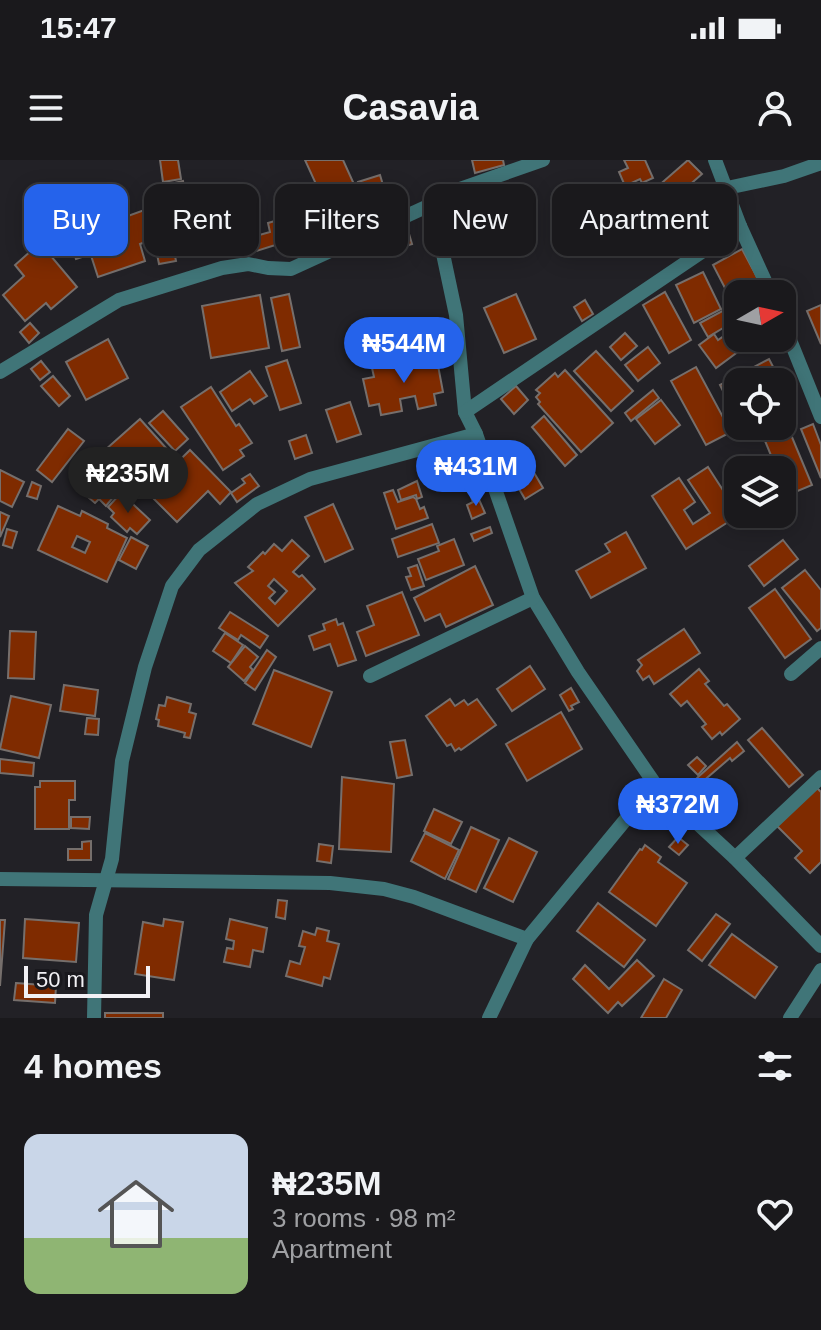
<!DOCTYPE html>
<html lang="en">
<head>
<meta charset="utf-8">
<style>
	:root { --surface:#1a191c; --page:#272629; --text:#f1f3f6; --muted:#9fa0a3; --line:#38383b; --accent:#2563eb }
	body { margin:0; font-family:Helvetica,sans-serif; background:var(--page); color:var(--text); height:100vh; display:flex; flex-direction:column; font-size:30px; white-space:nowrap }
	* { box-sizing:border-box; margin:0 }
	p { font-size:26px; color:var(--muted) }
	.icon { flex:none; width:44px; height:44px; fill:none; stroke:currentColor; stroke-width:2; stroke-linecap:round; stroke-linejoin:round }
	.map { position:relative; height:858px; overflow:hidden }
	.sheet { display:flex; flex-direction:column; background:var(--surface); flex:1 }
	.sheet>* { flex:none }
	.guide { position:absolute; left:24px; top:24px; width:774px; height:72px; display:flex; gap:16px }
	.needle { width:52px; rotate:81deg }
	.controls { position:absolute; left:724px; top:120px; display:grid; gap:16px }
	.controls a { display:grid; place-items:center; width:72px; height:72px; border-radius:16px; background:var(--surface); box-shadow:0 4px 20px #0003,0 0 0 2px var(--line); font-size:40px }
	.scale { position:absolute; left:24px; bottom:20px; width:126px; box-sizing:border-box; padding-left:8px; border:4px solid #f2f1f5; border-top:0; font-size:22px; line-height:28px; white-space:nowrap; color:#f2f1f5; -webkit-text-stroke:6px #19181d; paint-order:stroke }
	.price { position:absolute; translate:-50% -68px; padding:0 18px; border-radius:28px; background:var(--accent); color:#fff; font-size:26px; line-height:52px; filter:drop-shadow(0 2px 4px #0008) }
	.price::after { content:''; position:absolute; left:50%; top:48px; width:24px; height:18px; margin-left:-12px; background:inherit; clip-path:polygon(0 0,100% 0,50% 100%) }
	.price.active { background:#222; color:#fff }
	ul { padding:0; list-style:none }
	li { display:flex; align-items:center; gap:24px; height:200px; padding:0 24px }
	li span { display:grid; place-items:center; flex:none; width:224px; height:160px; border-radius:16px; color:#555 }
	li>.icon { margin-inline-start:auto }
	span .icon { width:96px; height:96px; fill:#fffc; stroke-width:1 }
	li b { font-size:34px }
	h2 { display:flex; justify-content:space-between; align-items:center; height:96px; padding:0 24px; font-size:34px }
	.chip { padding:0 28px; border-radius:16px; background:var(--surface); box-shadow:0 4px 20px #0003,0 0 0 2px var(--line); font-size:28px; line-height:72px }
	.chip.active { background:var(--accent); color:#fff }
	.status { display:flex; justify-content:space-between; align-items:center; height:56px; padding:0 40px; background:var(--surface); direction:ltr }
	.status svg { height:22px; fill:currentColor }
	header { display:flex; justify-content:space-between; align-items:center; height:104px; padding:0 24px; background:var(--surface); font-size:36px; font-weight:600 }
	.map>svg:first-child { display:block }
	.building { fill:#7f2b00; stroke:#766f6c; stroke-width:2; fill-rule:evenodd }
	.lines { fill:none; stroke-linecap:round; stroke-linejoin:round }
	.minor { stroke:#407578; stroke-width:14 }
</style>
</head>
<body>
<div class="status"><b>15:47</b><svg viewBox="0 0 49 12"><path d="M0 12V9h3v3zM5 12V6h3v6zM10 12V3h3v9zM15 12V0h3v12zM26 1h20v11H26zM47 4h2v5h-2z"/></svg></div>
<header><svg class="icon" aria-label="menu" viewBox="0 0 24 24"><path d="M4 6h16M4 12h16M4 18h16"/></svg>Casavia<svg class="icon" aria-label="person" viewBox="0 0 24 24"><circle cx="12" cy="8" r="4"/><path d="M4 21q1-7 8-7t8 7"/></svg></header>
<div class="map">
<svg width="821" height="858" viewBox="0 0 821 858">
	<rect width="100%" height="100%" fill="#222126"/>
	<g class="building">
		<polygon points="160,0 178,0 181,19 163,22"/>
		<polygon points="305,0 343,0 363,44 332,59"/>
		<polygon points="472,0 503,0 504,5 475,13"/>
		<polygon points="624,0 645,0 653,18 642,23 640,19 625,26 619,12 628,8"/>
		<polygon points="688,0 702,14 662,49 649,34"/>
		<polygon points="380,15 386,35 364,42 358,22"/>
		<polygon points="183,21 185,34 172,37 170,24"/>
		<polygon points="112,25 124,60 125,57 161,44 171,73 140,84 145,101 98,117 84,74 94,70 81,36"/>
		<polygon points="697,29 720,57 679,91 656,63"/>
		<polygon points="215,33 230,89 200,95 189,38"/>
		<polygon points="285,58 291,80 253,92 249,78 270,72 268,63"/>
		<polygon points="407,67 412,84 398,88 393,71"/>
		<polygon points="81,80 85,96 76,99 71,84"/>
		<polygon points="40,83 77,127 51,149 46,143 25,161 3,135 24,116 15,105"/>
		<polygon points="742,89 766,134 738,134 738,153 713,105"/>
		<polygon points="174,91 176,101 159,104 157,94"/>
		<polygon points="703,112 721,149 694,163 676,125"/>
		<polygon points="665,132 691,180 669,193 643,145"/>
		<polygon points="289,134 300,187 282,191 271,138"/>
		<polygon points="516,134 536,179 504,193 484,148"/>
		<polygon points="260,135 269,188 211,198 202,146"/>
		<polygon points="585,140 593,154 582,161 574,147"/>
		<polygon points="821,145 821,184 807,151"/>
		<polygon points="726,149 733,162 708,177 700,163"/>
		<polygon points="30,163 39,173 29,183 20,172"/>
		<polygon points="731,171 743,188 716,208 699,185 714,174 718,180"/>
		<polygon points="625,173 637,186 621,200 610,187"/>
		<polygon points="422,174 425,189 395,195 392,179"/>
		<polygon points="108,179 128,218 86,240 66,202"/>
		<polygon points="383,180 386,195 357,200 354,185"/>
		<polygon points="648,187 660,203 638,221 625,205"/>
		<polygon points="596,191 633,231 611,251 574,211"/>
		<polygon points="427,197 428,202 437,200 443,232 434,234 436,245 418,249 415,236 400,239 402,251 381,255 379,244 369,246 363,219 374,217 372,208 398,203 400,214 408,212 406,202"/>
		<polygon points="769,199 781,222 738,222 738,246 732,249 720,225"/>
		<polygon points="287,200 301,243 280,250 266,207"/>
		<polygon points="41,201 50,212 40,220 31,209"/>
		<polygon points="696,207 731,272 706,285 671,221"/>
		<polygon points="565,210 613,263 581,292 538,244 540,242 536,237 540,233 536,230 555,213 558,217"/>
		<polygon points="250,211 267,236 254,244 250,239 232,251 220,232"/>
		<polygon points="53,216 70,236 59,246 41,226"/>
		<polygon points="516,226 528,240 514,254 501,239"/>
		<polygon points="211,227 236,266 239,264 252,283 240,290 244,296 223,310 181,247"/>
		<polygon points="653,230 659,238 631,261 625,253"/>
		<polygon points="661,240 680,265 655,284 636,259"/>
		<polygon points="350,242 361,274 337,282 326,250"/>
		<polygon points="163,251 188,279 175,291 149,263"/>
		<polygon points="544,256 577,295 565,306 532,267"/>
		<polygon points="140,259 166,288 123,328 96,298"/>
		<polygon points="813,264 821,285 821,318 801,269"/>
		<polygon points="68,269 84,281 52,322 37,310"/>
		<polygon points="789,270 812,325 788,335 782,321 782,310 777,310 763,276 769,273 771,278"/>
		<polygon points="306,275 312,293 295,299 289,281"/>
		<polygon points="190,290 231,332 220,344 208,331 177,362 147,332"/>
		<polygon points="523,294 543,328 525,339 505,305"/>
		<polygon points="91,306 119,330 106,346 99,339 95,343 81,331 84,327 78,321"/>
		<polygon points="708,307 739,355 686,389 652,336 679,318 695,342 684,350 693,364 710,353 688,320"/>
		<polygon points="0,310 24,322 12,347 0,341"/>
		<polygon points="250,314 259,326 237,342 231,333 245,323 242,319"/>
		<polygon points="417,321 422,337 417,339 416,335 401,340 398,330"/>
		<polygon points="32,322 41,326 37,339 27,336"/>
		<polygon points="393,330 398,342 413,337 416,339 420,349 424,347 428,358 396,369 384,333"/>
		<polygon points="121,333 150,360 137,374 130,368 127,372 111,357 114,353 108,347"/>
		<polygon points="477,335 485,353 472,359 467,345 473,342 471,337"/>
		<polygon points="333,344 353,389 325,402 305,357"/>
		<path d="M58 346 80 356 82 351 108 364 107 368 127 378 107 422 38 390ZM77 376 90 382 85 393 72 387Z"/>
		<polygon points="0,352 9,356 0,377"/>
		<polygon points="432,364 439,383 398,397 392,379"/>
		<polygon points="490,367 492,373 474,381 471,374"/>
		<polygon points="7,369 17,372 12,388 3,385"/>
		<polygon points="626,372 646,408 591,438 576,411 610,392 605,384"/>
		<polygon points="131,377 148,386 136,409 119,400"/>
		<polygon points="454,379 464,405 426,420 418,399 439,391 437,386"/>
		<path d="M292 380 309 396 293 412 299 417 302 415 315 429 278 466 235 423 253 411 248 407 263 392 265 394 274 384 282 391ZM274 419 287 431 275 444 269 438 275 432 268 426Z"/>
		<polygon points="783,380 798,399 764,426 749,406"/>
		<polygon points="417,405 424,426 411,430 406,417 411,416 408,408"/>
		<polygon points="475,406 493,445 446,467 440,454 425,461 414,438"/>
		<polygon points="805,410 821,430 821,468 817,471 782,428"/>
		<polygon points="775,429 811,479 785,498 749,448"/>
		<polygon points="402,432 419,475 366,496 357,472 374,465 367,446"/>
		<polygon points="230,452 268,476 260,488 241,475 238,480 219,468"/>
		<polygon points="336,459 338,465 343,463 356,500 338,506 330,484 314,490 309,476 325,470 323,464"/>
		<polygon points="684,469 700,493 654,524 649,516 643,520 637,511 642,505 638,500"/>
		<polygon points="10,471 36,472 34,519 8,518"/>
		<polygon points="225,473 243,485 231,503 213,491"/>
		<polygon points="245,486 258,497 250,507 253,510 244,521 228,507"/>
		<polygon points="267,490 276,497 255,530 245,523"/>
		<polygon points="530,506 545,529 512,551 497,529"/>
		<polygon points="699,509 709,521 705,524 724,546 727,544 740,559 722,575 720,572 712,579 702,567 706,564 687,541 681,546 670,534"/>
		<polygon points="274,510 332,532 311,587 253,564"/>
		<polygon points="64,525 98,530 95,556 60,551"/>
		<polygon points="571,528 579,542 571,546 573,549 569,551 560,535"/>
		<polygon points="11,536 51,545 39,598 0,589"/>
		<polygon points="167,537 191,544 189,552 196,554 190,578 184,577 185,573 158,566 159,560 156,559 159,545 165,546"/>
		<polygon points="450,539 455,546 464,540 468,545 477,539 496,565 461,590 459,588 455,591 451,584 447,586 426,556"/>
		<polygon points="561,552 582,589 527,621 506,584"/>
		<polygon points="87,558 99,559 98,575 85,574"/>
		<polygon points="762,568 803,615 789,627 748,580"/>
		<polygon points="405,580 412,615 397,618 390,582"/>
		<polygon points="737,582 744,591 732,601 730,598 701,623 697,618"/>
		<polygon points="697,597 706,606 698,615 688,605"/>
		<polygon points="0,599 34,603 33,616 0,613"/>
		<polygon points="342,617 394,624 391,692 339,689"/>
		<polygon points="40,621 75,621 75,640 69,640 69,669 35,669 35,627 40,627"/>
		<polygon points="816,627 821,632 821,702 810,713 795,698 802,691 777,666"/>
		<polygon points="434,649 462,662 451,684 424,671"/>
		<polygon points="71,657 90,657 89,669 71,668"/>
		<polygon points="471,667 499,680 476,732 448,719"/>
		<polygon points="425,673 459,690 445,719 411,701"/>
		<polygon points="678,677 688,685 679,695 669,687"/>
		<polygon points="509,678 537,692 513,742 484,728"/>
		<polygon points="91,681 91,700 68,700 68,689 82,689 82,682"/>
		<polygon points="319,684 333,686 331,703 317,701"/>
		<polygon points="645,685 661,697 658,702 687,723 656,766 609,732 640,689 642,690"/>
		<polygon points="278,740 287,741 285,759 276,757"/>
		<polygon points="598,743 645,780 624,807 577,771"/>
		<polygon points="716,754 730,764 702,801 688,790"/>
		<polygon points="25,759 79,763 76,802 23,798"/>
		<polygon points="164,759 183,762 174,820 135,814 143,762 163,766"/>
		<polygon points="230,759 267,768 263,792 253,790 250,807 224,802 227,788 233,789 234,781 226,779"/>
		<polygon points="0,760 5,760 0,826"/>
		<polygon points="317,768 329,771 327,781 339,784 330,819 324,817 322,826 286,816 290,801 300,804 305,787 299,786 303,771 315,775"/>
		<polygon points="732,774 777,807 755,838 709,805"/>
		<polygon points="637,800 654,816 622,846 618,842 608,853 573,819 585,805 609,829"/>
		<polygon points="664,819 682,830 666,858 641,858"/>
		<polygon points="16,823 56,826 55,843 14,840"/>
		<rect x="105" y="853" width="58" height="5"/>
	</g>
	<g class="lines">
		<g class="minor">
			<polyline points="543,0 451,32 441,40 442,89 456,155 465,252 476,274 533,438 578,512 655,624 735,698 821,786"/>
			<polyline points="715,0 740,66 771,134"/>
			<polyline points="727,28 784,16 821,3"/>
			<polyline points="782,160 821,257"/>
			<polyline points="0,212 119,140 222,108 248,104 268,108 291,109 441,40"/>
			<polyline points="465,252 740,66"/>
			<polyline points="791,514 821,488"/>
			<polyline points="370,516 533,438"/>
			<polyline points="735,698 821,617"/>
			<polyline points="0,719 330,723 384,729 414,737 527,779"/>
			<polyline points="94,858 96,755 112,699 122,601 145,507 172,426 199,390 257,344 310,319 476,274"/>
			<polyline points="489,858 527,779 655,624"/>
			<polyline points="790,858 821,810"/>
		</g>
	</g>
</svg>
<div class="controls">
<a><svg class="needle" viewBox="-14 -14 28 28"><path d="M0-13l5 13h-10z" fill="#e53935"/><path d="M0 13l5-13h-10z" fill="#9fa0a3"/></svg></a>
<a><svg class="icon" aria-label="locate" viewBox="0 0 24 24"><circle cx="12" cy="12" r="6"/><path d="M12 2v4M12 18v4M2 12h4M18 12h4"/></svg></a>
<a><svg class="icon" aria-label="layers" viewBox="0 0 24 24"><path d="M12 4l9 5-9 5-9-5zM3 14l9 5 9-5"/></svg></a>
</div>
<div class="scale">50 m</div>
<b class="price" style="left:404px;top:225px">₦544M</b>
<b class="price" style="left:476px;top:348px">₦431M</b>
<b class="price active" style="left:128px;top:355px">₦235M</b>
<b class="price" style="left:678px;top:686px">₦372M</b>
<div class="guide">
<a class="chip active">Buy</a>
<a class="chip">Rent</a>
<a class="chip">Filters</a>
<a class="chip">New</a>
<a class="chip">Apartment</a>
</div>
</div>
<section class="sheet">
<h2>4 homes<svg class="icon" aria-label="filters" viewBox="0 0 24 24"><path d="M4 7h16M4 17h16"/><circle cx="9" cy="7" r="2"/><circle cx="15" cy="17" r="2"/></svg></h2>
<ul>
<li><span style="background:linear-gradient(#c9d6e8 65%,#8fb573 0)"><svg class="icon" aria-label="home" viewBox="0 0 24 24"><path d="M3 11l9-7 9 7M6 9v11h12V9"/></svg></span><div><b>₦235M</b><p>3 rooms · 98 m²</p><p>Apartment</p></div><svg class="icon" aria-label="heart" viewBox="0 0 24 24"><path d="M12 20l-8-8c-3-5 5-10 8-4 3-6 11-1 8 4z"/></svg></li>
</ul>
</section>
</body>
</html>
